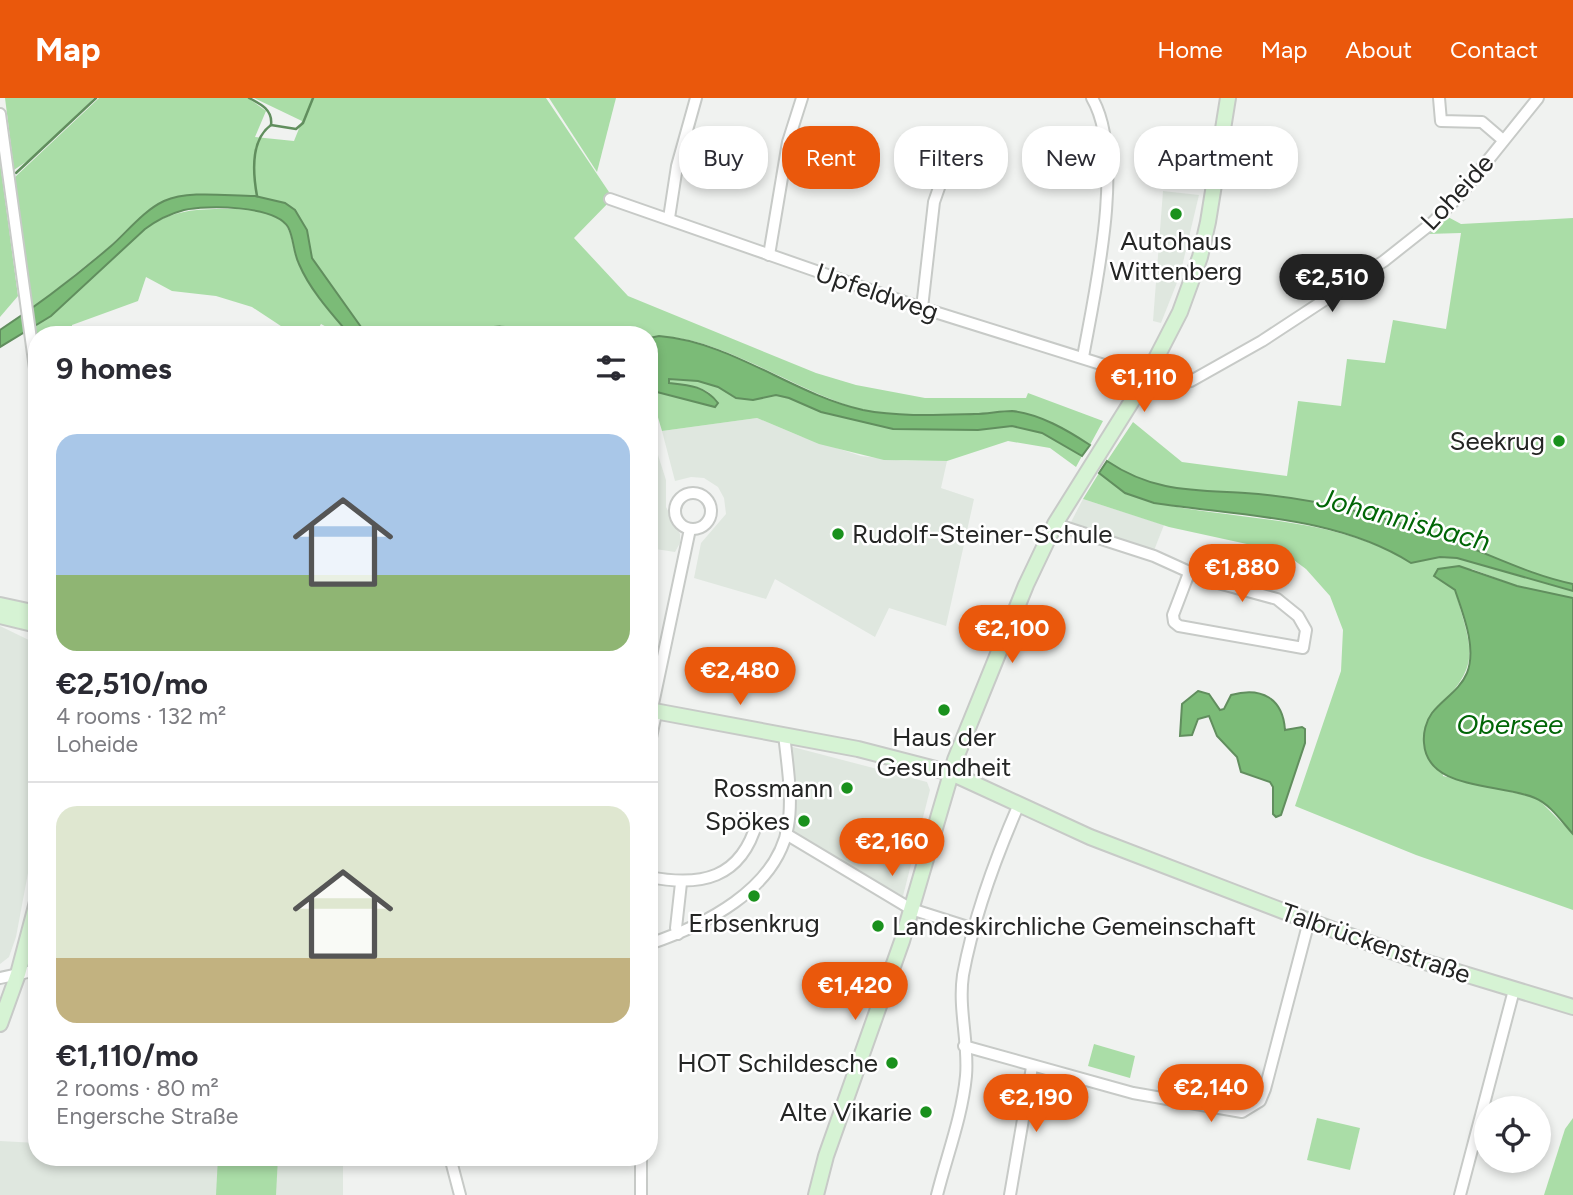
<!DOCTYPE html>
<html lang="en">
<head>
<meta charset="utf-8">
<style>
	:root { --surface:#fff; --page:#f2f2f3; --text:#2b2b33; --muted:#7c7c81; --line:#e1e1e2; --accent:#ea580c }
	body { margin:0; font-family:Figtree,sans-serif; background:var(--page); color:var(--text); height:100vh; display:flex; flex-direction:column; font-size:26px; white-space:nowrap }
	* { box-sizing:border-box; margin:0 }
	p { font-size:23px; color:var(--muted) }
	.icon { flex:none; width:38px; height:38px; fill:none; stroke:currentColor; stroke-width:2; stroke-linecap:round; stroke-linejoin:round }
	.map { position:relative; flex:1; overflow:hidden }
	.drawer { position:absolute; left:28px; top:228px; width:630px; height:840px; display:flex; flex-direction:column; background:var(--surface); border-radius:28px; box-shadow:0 4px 10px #0003 }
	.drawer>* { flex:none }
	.hud { position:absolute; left:679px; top:28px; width:665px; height:63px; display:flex; gap:14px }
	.controls { position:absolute; left:1474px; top:998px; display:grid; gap:14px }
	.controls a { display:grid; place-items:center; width:77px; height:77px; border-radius:50%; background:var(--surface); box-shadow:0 4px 10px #0003; font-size:35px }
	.price { position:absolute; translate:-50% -60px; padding:0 16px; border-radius:24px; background:var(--accent); color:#fff; font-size:23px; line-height:46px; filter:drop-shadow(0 2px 4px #0008) }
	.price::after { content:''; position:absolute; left:50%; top:42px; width:21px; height:16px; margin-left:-10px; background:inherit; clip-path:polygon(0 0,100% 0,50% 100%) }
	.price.active { background:#222; color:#fff }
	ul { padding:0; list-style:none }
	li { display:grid; align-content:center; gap:14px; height:371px; padding:0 28px }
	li+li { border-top:2px solid var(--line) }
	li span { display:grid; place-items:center; height:217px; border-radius:21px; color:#555 }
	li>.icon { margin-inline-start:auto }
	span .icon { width:126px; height:126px; fill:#fffc; stroke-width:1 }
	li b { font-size:30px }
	h2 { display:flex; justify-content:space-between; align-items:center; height:84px; padding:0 28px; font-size:30px }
	.chip { padding:0 24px; border-radius:28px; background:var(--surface); box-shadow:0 4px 10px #0003; font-size:24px; line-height:63px }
	.chip.active { background:var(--accent); color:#fff }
	header { display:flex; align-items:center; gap:42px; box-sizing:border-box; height:98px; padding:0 35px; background:var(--accent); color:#fff }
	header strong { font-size:33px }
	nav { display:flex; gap:38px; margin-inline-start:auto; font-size:24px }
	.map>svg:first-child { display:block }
	.built { fill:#dfe7df }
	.green { fill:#aadda7 }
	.water { fill:#7bbb77; stroke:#618e5e; stroke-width:2 }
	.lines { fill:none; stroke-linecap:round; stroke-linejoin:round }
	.stream { stroke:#618e5e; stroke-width:2.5 }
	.street-casing { stroke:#c7cac7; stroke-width:14 }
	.secondary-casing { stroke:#c7cac7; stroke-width:18 }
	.street { stroke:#fff; stroke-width:10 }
	.secondary { stroke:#d6f3d4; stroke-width:14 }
	.poi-dot { fill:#1a911d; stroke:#fff; stroke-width:2.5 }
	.labels { text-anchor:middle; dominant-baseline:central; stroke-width:5; stroke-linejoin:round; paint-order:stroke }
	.street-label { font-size:26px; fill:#242524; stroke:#fff }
	.poi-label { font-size:26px; fill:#242524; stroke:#fff; text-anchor:end }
	.water-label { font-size:28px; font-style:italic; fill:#006606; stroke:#fff }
</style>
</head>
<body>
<header>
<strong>Map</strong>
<nav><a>Home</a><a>Map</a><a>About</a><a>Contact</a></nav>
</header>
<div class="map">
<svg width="1573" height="1097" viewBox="0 0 1573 1097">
	<rect width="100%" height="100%" fill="#f0f2f0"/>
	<g class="built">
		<polygon points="1163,93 1199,97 1180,177 1161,225 1153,223"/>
		<polygon points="757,320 800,338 861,358 905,363 947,363 941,390 974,401 946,528 889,510 875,539 775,481 766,501 694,480 701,445 726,416 724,400 718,389 704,380 691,379 675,383 662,333"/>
		<polygon points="649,329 666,382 666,409 680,436 680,445 675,454 649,450"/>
		<polygon points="1083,401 1164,427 1153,455 1070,426"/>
		<polygon points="0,528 37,546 37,727 16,839 9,859 0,866"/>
		<polygon points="789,648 927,684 930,692 903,798 791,736"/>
		<polygon points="0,1043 37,1045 37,1059 343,1059 343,1097 0,1097"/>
	</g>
	<g class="green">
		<polygon points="5,0 94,0 33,59 14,72"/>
		<path d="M99 0H248L266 13 255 39 294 43 302 23 254 0H546L613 100 574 140 628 198 816 275 856 287 925 300H1026L1028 295 1103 323 1090 347C1072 335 1034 316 1012 314 1000 312 987 316 975 316 939 317 899 319 864 312 801 298 708 229 649 240V236H366L312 160 307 132 295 112 285 105 255 98 184 99 164 103 137 122 110 148 31 212 15 79Z"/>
		<polygon points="549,0 616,0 597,74"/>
		<polygon points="0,64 18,198 0,219"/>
		<path d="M220 111C240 111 261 110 279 121 293 129 292 151 298 165 310 191 331 215 349 236H339L321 226 315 236H293L252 209 216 198 172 193 146 179 138 203 72 227V236H37V244L34 231 41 222 51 218 145 131C169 114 191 111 220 111Z"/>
		<polygon points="1448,119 1461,126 1573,120 1573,486 1535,477 1456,444 1326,405 1168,390 1135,381 1107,363 1133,324 1182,364 1287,378 1298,303 1341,308 1347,261 1385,265 1393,222 1446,231 1461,135 1427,136"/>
		<polygon points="669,281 698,283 718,289 736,300 753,302 776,297 789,300 821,314 893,331 978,332 1011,328 1042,335 1082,358 1076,369 1050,350 1008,343 947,363 884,362 819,346 757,320 662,333 657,316 649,315 649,292 715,309 710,295 700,290 669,285"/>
		<path d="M1099 375C1139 409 1191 411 1241 418 1299 425 1360 433 1411 465L1441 459 1457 460 1573 493V500L1517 488 1472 471 1435 478 1455 492C1471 551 1484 566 1435 612L1443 678 1537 700 1573 736V812L1416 757 1295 708 1341 573 1343 532 1330 498 1306 471 1283 454 1169 429 1083 401Z"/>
		<polygon points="1094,946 1135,958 1130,980 1088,968"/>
		<polygon points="1317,1020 1360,1030 1350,1072 1307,1062"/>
		<polygon points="1573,1020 1573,1097 1544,1097 1565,1031"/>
		<polygon points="218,1059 278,1059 276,1097 216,1097"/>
	</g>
	<g class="water">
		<path d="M255 98 285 105 295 112 307 132 312 160 366 236H349C331 215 310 192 299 166 293 154 294 140 288 129 275 107 205 107 184 112 169 116 157 122 145 131L51 218 0 249V232C38 207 76 178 111 148 128 133 143 113 164 103 189 92 227 98 255 98Z"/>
		<path d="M659 238C733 244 792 296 863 312 899 319 938 317 975 316 987 316 1000 313 1012 313 1040 316 1067 332 1090 347L1082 358 1042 335 1012 328 978 332 893 331 821 314 789 300 776 297 753 302 736 300 718 289 698 283 669 281V285C689 287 705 288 718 305L715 309 649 292V240Z"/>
		<path d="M1107 363C1153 394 1192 392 1245 395 1317 400 1385 418 1453 443 1494 458 1530 477 1573 486V493L1457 460 1440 459 1411 465C1337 418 1239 418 1154 405L1125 395 1099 375Z"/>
		<path d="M1459 468 1517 488 1573 500V736C1562 724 1550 706 1535 700 1500 685 1427 693 1424 645 1423 635 1426 623 1432 615 1443 601 1460 592 1467 575 1477 550 1463 516 1455 492L1434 478 1438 471Z"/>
		<path d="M1198 593 1209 596 1220 612 1224 611 1231 597C1262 588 1283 601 1285 632L1302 629 1305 631V645L1281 717 1276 719 1273 716V689L1270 684 1241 674 1237 659 1217 638 1209 618 1198 621 1192 637 1180 638 1182 606Z"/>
	</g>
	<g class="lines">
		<g class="stream">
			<path d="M249 0C261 6 273 12 271 27"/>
			<polyline points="16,75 96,0"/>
			<path d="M257 98C253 76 250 42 271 27L296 31 303 25 313 0"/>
			<path d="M475 236C493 226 508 227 527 236"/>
		</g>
		<g class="street-casing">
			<g id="street">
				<polyline points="1439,0 1441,23 1482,24 1503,42"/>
				<polyline points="0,16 37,285"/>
				<polyline points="610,101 922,210 1171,288 1191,283 1262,243 1384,163 1432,125 1460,97 1538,0"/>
				<polyline points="669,120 677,68 696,0"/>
				<polyline points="769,157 788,44 802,0"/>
				<polyline points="922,210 934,104 949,61 950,40"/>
				<path d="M1083 259C1095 193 1126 58 1092 0"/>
				<circle cx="693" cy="413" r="18"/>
				<polyline points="1055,426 1154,458 1207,482 1277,501 1298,518 1306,532 1303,550 1179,528 1174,524 1173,517 1189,475"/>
				<polyline points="649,649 655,620 653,606 690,431"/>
				<polyline points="786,736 911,811 974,831"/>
				<path d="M649 779C701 789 741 781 757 724"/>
				<polyline points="678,836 676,830 681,785"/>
				<path d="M649 846C703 828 777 792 788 728 793 699 787 665 784 636"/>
				<polyline points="0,880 37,872"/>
				<polyline points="964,948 1133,995 1242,1014 1260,1003 1265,991 1309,823"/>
				<polyline points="450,1059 460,1097"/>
				<polyline points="641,1097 641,1059"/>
				<path d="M937 1097C947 1057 962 1019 966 978 969 945 958 911 963 877 974 817 995 761 1019 706"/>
				<polyline points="1010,1097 1032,969"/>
				<polyline points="1460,1097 1514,892"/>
			</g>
		</g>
		<g class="secondary-casing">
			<g id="secondary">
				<polyline points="0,507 37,515"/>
				<polyline points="0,518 37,527"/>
				<polyline points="649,612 858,651 951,675 1090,739 1309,823 1405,858 1573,909"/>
				<polyline points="0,926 18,876 37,804"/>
				<polyline points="816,1097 826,1058 902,843 955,662 1026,487 1055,426 1145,282 1180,214 1200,159 1208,124 1228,0"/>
			</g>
		</g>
		<use href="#street" class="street"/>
		<use href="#secondary" class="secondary"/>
	</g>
	<g class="poi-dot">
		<circle cx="1176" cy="116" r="7"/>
		<circle cx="1559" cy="343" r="7"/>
		<circle cx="838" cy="436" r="7"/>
		<circle cx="944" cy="612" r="7"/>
		<circle cx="847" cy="690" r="7"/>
		<circle cx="804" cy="723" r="7"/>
		<circle cx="754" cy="798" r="7"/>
		<circle cx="878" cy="828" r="7"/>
		<circle cx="892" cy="965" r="7"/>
		<circle cx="926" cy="1014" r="7"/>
	</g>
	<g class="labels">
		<g class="street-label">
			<text transform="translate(1457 94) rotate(-47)">Loheide</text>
			<text transform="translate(877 194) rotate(19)">Upfeldweg</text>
			<text transform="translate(1376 845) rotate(19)">Talbrückenstraße</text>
		</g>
		<g class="poi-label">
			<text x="1176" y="143" text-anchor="middle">Autohaus<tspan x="1176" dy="30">Wittenberg</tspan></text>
			<text x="1545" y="343">Seekrug</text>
			<text x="852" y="436" text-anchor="start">Rudolf-Steiner-Schule</text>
			<text x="944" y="639" text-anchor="middle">Haus der<tspan x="944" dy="30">Gesundheit</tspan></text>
			<text x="833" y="690">Rossmann</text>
			<text x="790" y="723">Spökes</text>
			<text x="754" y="825" text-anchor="middle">Erbsenkrug</text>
			<text x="892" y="828" text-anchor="start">Landeskirchliche Gemeinschaft</text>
			<text x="878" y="965">HOT Schildesche</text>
			<text x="912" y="1014">Alte Vikarie</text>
		</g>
		<g class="water-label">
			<text transform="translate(1404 421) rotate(15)">Johannisbach</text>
			<text x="1510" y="626">Obersee</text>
		</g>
	</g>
</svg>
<div class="controls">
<a><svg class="icon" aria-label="locate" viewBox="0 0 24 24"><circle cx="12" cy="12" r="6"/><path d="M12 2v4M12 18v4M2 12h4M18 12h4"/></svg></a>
</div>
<b class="price active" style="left:1332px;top:216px">€2,510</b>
<b class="price" style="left:1144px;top:316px">€1,110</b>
<b class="price" style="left:1242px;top:506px">€1,880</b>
<b class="price" style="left:1012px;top:567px">€2,100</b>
<b class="price" style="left:740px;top:609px">€2,480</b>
<b class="price" style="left:892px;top:780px">€2,160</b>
<b class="price" style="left:855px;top:924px">€1,420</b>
<b class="price" style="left:1211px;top:1026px">€2,140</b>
<b class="price" style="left:1036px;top:1036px">€2,190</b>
<div class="hud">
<a class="chip">Buy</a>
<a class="chip active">Rent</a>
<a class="chip">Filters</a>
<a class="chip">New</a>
<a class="chip">Apartment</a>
</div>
<section class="drawer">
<h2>9 homes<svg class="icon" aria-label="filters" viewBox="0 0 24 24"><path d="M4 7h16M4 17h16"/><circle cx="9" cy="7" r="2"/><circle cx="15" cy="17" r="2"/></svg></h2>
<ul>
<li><span style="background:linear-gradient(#a9c7e8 65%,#8fb573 0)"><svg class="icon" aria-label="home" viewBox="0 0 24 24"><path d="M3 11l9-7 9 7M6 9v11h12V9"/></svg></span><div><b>€2,510/mo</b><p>4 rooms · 132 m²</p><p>Loheide</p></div></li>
<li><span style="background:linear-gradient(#dfe7d0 70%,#c2b280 0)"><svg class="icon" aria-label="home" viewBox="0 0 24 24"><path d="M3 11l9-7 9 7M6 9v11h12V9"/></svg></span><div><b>€1,110/mo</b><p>2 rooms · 80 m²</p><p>Engersche Straße</p></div></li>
</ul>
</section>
</div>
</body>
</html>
